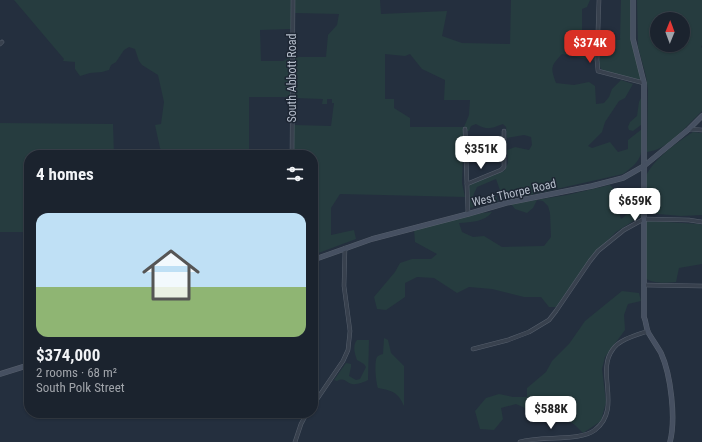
<!DOCTYPE html>
<html lang="en">
<head>
<meta charset="utf-8">
<style>
	:root { --surface:#1b232e; --page:#282f3a; --text:#f1f3f6; --muted:#a0a4aa; --line:#39404a; --accent:#d93025 }
	body { margin:0; font-family:"Roboto Condensed",sans-serif; background:var(--page); color:var(--text); height:100vh; display:flex; flex-direction:column; font-size:15px; white-space:nowrap }
	* { box-sizing:border-box; margin:0 }
	p { font-size:13px; color:var(--muted) }
	.icon { flex:none; width:22px; height:22px; fill:none; stroke:currentColor; stroke-width:2; stroke-linecap:round; stroke-linejoin:round }
	.map { position:relative; flex:1; overflow:hidden }
	.details { position:absolute; left:24px; top:150px; width:294px; height:268px; display:flex; flex-direction:column; background:var(--surface); border-radius:16px; box-shadow:0 1px 3px #0004,0 0 0 1px var(--line) }
	.details>* { flex:none }
	.needle { width:26px; rotate:1deg }
	.fabs { position:absolute; left:650px; top:12px; display:grid; gap:8px }
	.fabs a { display:grid; place-items:center; width:40px; height:40px; border-radius:50%; background:var(--surface); box-shadow:0 1px 3px #0004,0 0 0 1px var(--line); font-size:20px }
	.price { position:absolute; translate:-50% -34px; padding:0 9px; border-radius:8px; background:#fff; color:#222; font-size:13px; line-height:26px; filter:drop-shadow(0 1px 2px #0008) }
	.price::after { content:''; position:absolute; left:50%; top:24px; width:12px; height:9px; margin-left:-6px; background:inherit; clip-path:polygon(0 0,100% 0,50% 100%) }
	.price.on { background:var(--accent); color:#fff }
	ul { padding:0; list-style:none }
	li { display:grid; align-content:center; gap:8px; height:212px; padding:0 12px }
	li span { display:grid; place-items:center; height:124px; border-radius:12px; color:#555 }
	li>.icon { margin-inline-start:auto }
	span .icon { width:72px; height:72px; fill:#fffc; stroke-width:1 }
	li b { font-size:17px }
	h2 { display:flex; justify-content:space-between; align-items:center; height:48px; padding:0 12px; font-size:17px }
	.map>svg:first-child { display:block }
	.green { fill:#263c3f; fill-rule:evenodd }
	.lines { fill:none; stroke-linecap:round; stroke-linejoin:round }
	.street-casing { stroke:#565f6c; stroke-width:4.5 }
	.secondary-casing { stroke:#565f6c; stroke-width:5.5 }
	.street { stroke:#38414e; stroke-width:3.5 }
	.secondary { stroke:#465061; stroke-width:4.5 }
	.labels { text-anchor:middle; dominant-baseline:central; stroke-width:3; stroke-linejoin:round; paint-order:stroke }
	.street-label { font-size:12px; fill:#b4bcc9; stroke:#1d2633 }
</style>
</head>
<body>
<div class="map">
<svg width="702" height="442" viewBox="0 0 702 442">
	<rect width="100%" height="100%" fill="#242f3e"/>
	<g class="green">
		<polygon points="14,0 291,0 291,29 260,30 261,61 283,61 291,57 290,97 249,97 249,155 164,155 160,148 155,125 161,124 164,102 158,75 142,65 139,61 135,49 129,47 124,50 116,62 111,65 109,70 102,72 90,73 80,76 75,69 75,62 63,61 64,59"/>
		<path d="M295 0H380L381 14 447 11 442 36 462 43 510 44 511 0H590L587 7 582 9V39H596V61L562 54C551 66 550 67 556 83L574 85 589 82 595 86 596 104 604 103 609 97 612 89 621 80 633 84 625 98 619 101 605 122 602 132 588 146 592 148 610 142 618 152 628 149V140L642 129C641 155 645 158 623 174L521 197 506 199 502 196 496 179 477 187 473 196 475 201 496 196 498 201 470 208 469 190 470 184 504 171 508 163 507 150 515 147 529 150 532 145 531 137 524 135 507 138 506 127 503 124C492 128 488 131 476 124L471 126 469 131H466V127L464 128 462 183 465 197 340 194 331 208V235L354 230 356 239 313 255V235L315 233 313 216H317L318 198H313V155H294V125L331 126 334 103H332V99H327V104H322L323 99H322L295 98 294 57H326L328 35 337 25 339 14 295 13ZM385 54 405 56 410 54 422 69 445 80 444 100H470L469 115 464 127H410V118L394 108V99H385Z"/>
		<path d="M621 0H631L630 37 641 78 638 80 604 71C595 66 599 48 598 39L620 40Z"/>
		<path d="M637 0H702V45L701 47 702 48V111C687 125 668 150 647 152L648 90 646 76 638 47ZM657 19H683V45H657Z"/>
		<polygon points="641,98 641,125 633,131 629,130 628,127 630,122 637,116 639,102"/>
		<polygon points="0,123 113,124 114,155 29,155 28,232 0,232"/>
		<path d="M693 132 702 133V215L681 216 647 213C646 202 644 191 645 181 647 163 679 141 693 132Z"/>
		<path d="M610 185C620 194 617 206 621 219 627 215 633 208 641 207V216L616 232 592 256 556 307H549L541 297H524L492 289 469 287 457 293 434 278 417 277 405 283V297L386 310 377 309 374 297 395 272 400 263 412 259H431L437 254 415 242 414 230 482 213 492 212C485 222 471 222 459 223L462 232 473 237 484 236 502 247 544 246 551 237 550 213 548 206 543 201 537 200 533 208 527 213 515 209 511 204 567 195Z"/>
		<path d="M650 221 699 224 702 225V264L679 268 676 282C667 283 653 284 645 278V222Z"/>
		<polygon points="622,291 639,293 641,301 628,304 624,315 625,330 605,357 602,369 606,402 601,421 583,433 575,425 561,416 534,412 516,404 501,408 503,419 494,430 480,429 475,411 486,398 499,394 513,397 527,397 527,388 546,372 552,361 569,344 585,321"/>
		<path d="M384 338 388 340 391 353 404 366V406C398 392 393 391 378 388 376 383 374 362 377 357 379 355 380 355 383 354Z"/>
		<path d="M357 340H369L368 380C364 382 357 385 352 384 345 382 345 377 337 381L334 380 346 363 351 364V367L349 376 356 380 360 379 366 367 364 364 357 360C355 354 352 346 357 340Z"/>
	</g>
	<g class="lines">
		<g class="street-casing">
			<g id="street">
				<polyline points="599,0 597,60 598,71 644,83"/>
				<polyline points="0,44 2,42"/>
				<polyline points="465,129 468,214"/>
				<polyline points="689,129 702,130"/>
				<polyline points="292,155 293,0"/>
				<polyline points="467,184 501,170 504,167 504,131"/>
				<polyline points="644,285 702,286"/>
				<polyline points="473,349 508,340 529,332 549,320 556,311 590,261 598,251 624,230 644,219 689,220 702,222"/>
				<polyline points="313,405 343,361 348,350 350,331 344,286 345,248"/>
				<polyline points="295,442 301,424 307,413"/>
				<path d="M520 442C541 435 579 442 595 430 623 408 595 372 613 349 620 339 637 335 648 331"/>
			</g>
		</g>
		<g class="secondary-casing">
			<g id="secondary">
				<path d="M633 0V39L644 83V317C646 321 646 327 648 332 652 339 657 346 661 353 671 375 676 419 670 442"/>
				<polyline points="313,260 372,239 468,214 506,203 592,186 623,178 644,166 689,129 702,116"/>
				<polyline points="0,374 29,365"/>
			</g>
		</g>
		<use href="#street" class="street"/>
		<use href="#secondary" class="secondary"/>
	</g>
	<g class="labels">
		<g class="street-label">
			<text transform="translate(292 78) rotate(-90)">South Abbott Road</text>
			<text transform="translate(514 193) rotate(-13)">West Thorpe Road</text>
		</g>
	</g>
</svg>
<div class="fabs">
<a><svg class="needle" viewBox="-14 -14 28 28"><path d="M0-13l5 13h-10z" fill="#e53935"/><path d="M0 13l5-13h-10z" fill="#a0a4aa"/></svg></a>
</div>
<b class="price on" style="left:590px;top:64px">$374K</b>
<b class="price" style="left:481px;top:170px">$351K</b>
<b class="price" style="left:635px;top:222px">$659K</b>
<b class="price" style="left:551px;top:430px">$588K</b>
<section class="details">
<h2>4 homes<svg class="icon" aria-label="filters" viewBox="0 0 24 24"><path d="M4 7h16M4 17h16"/><circle cx="9" cy="7" r="2"/><circle cx="15" cy="17" r="2"/></svg></h2>
<ul>
<li><span style="background:linear-gradient(#bfe0f5 60%,#8fb573 0)"><svg class="icon" aria-label="home" viewBox="0 0 24 24"><path d="M3 11l9-7 9 7M6 9v11h12V9"/></svg></span><div><b>$374,000</b><p>2 rooms · 68 m²</p><p>South Polk Street</p></div></li>
</ul>
</section>
</div>
</body>
</html>
